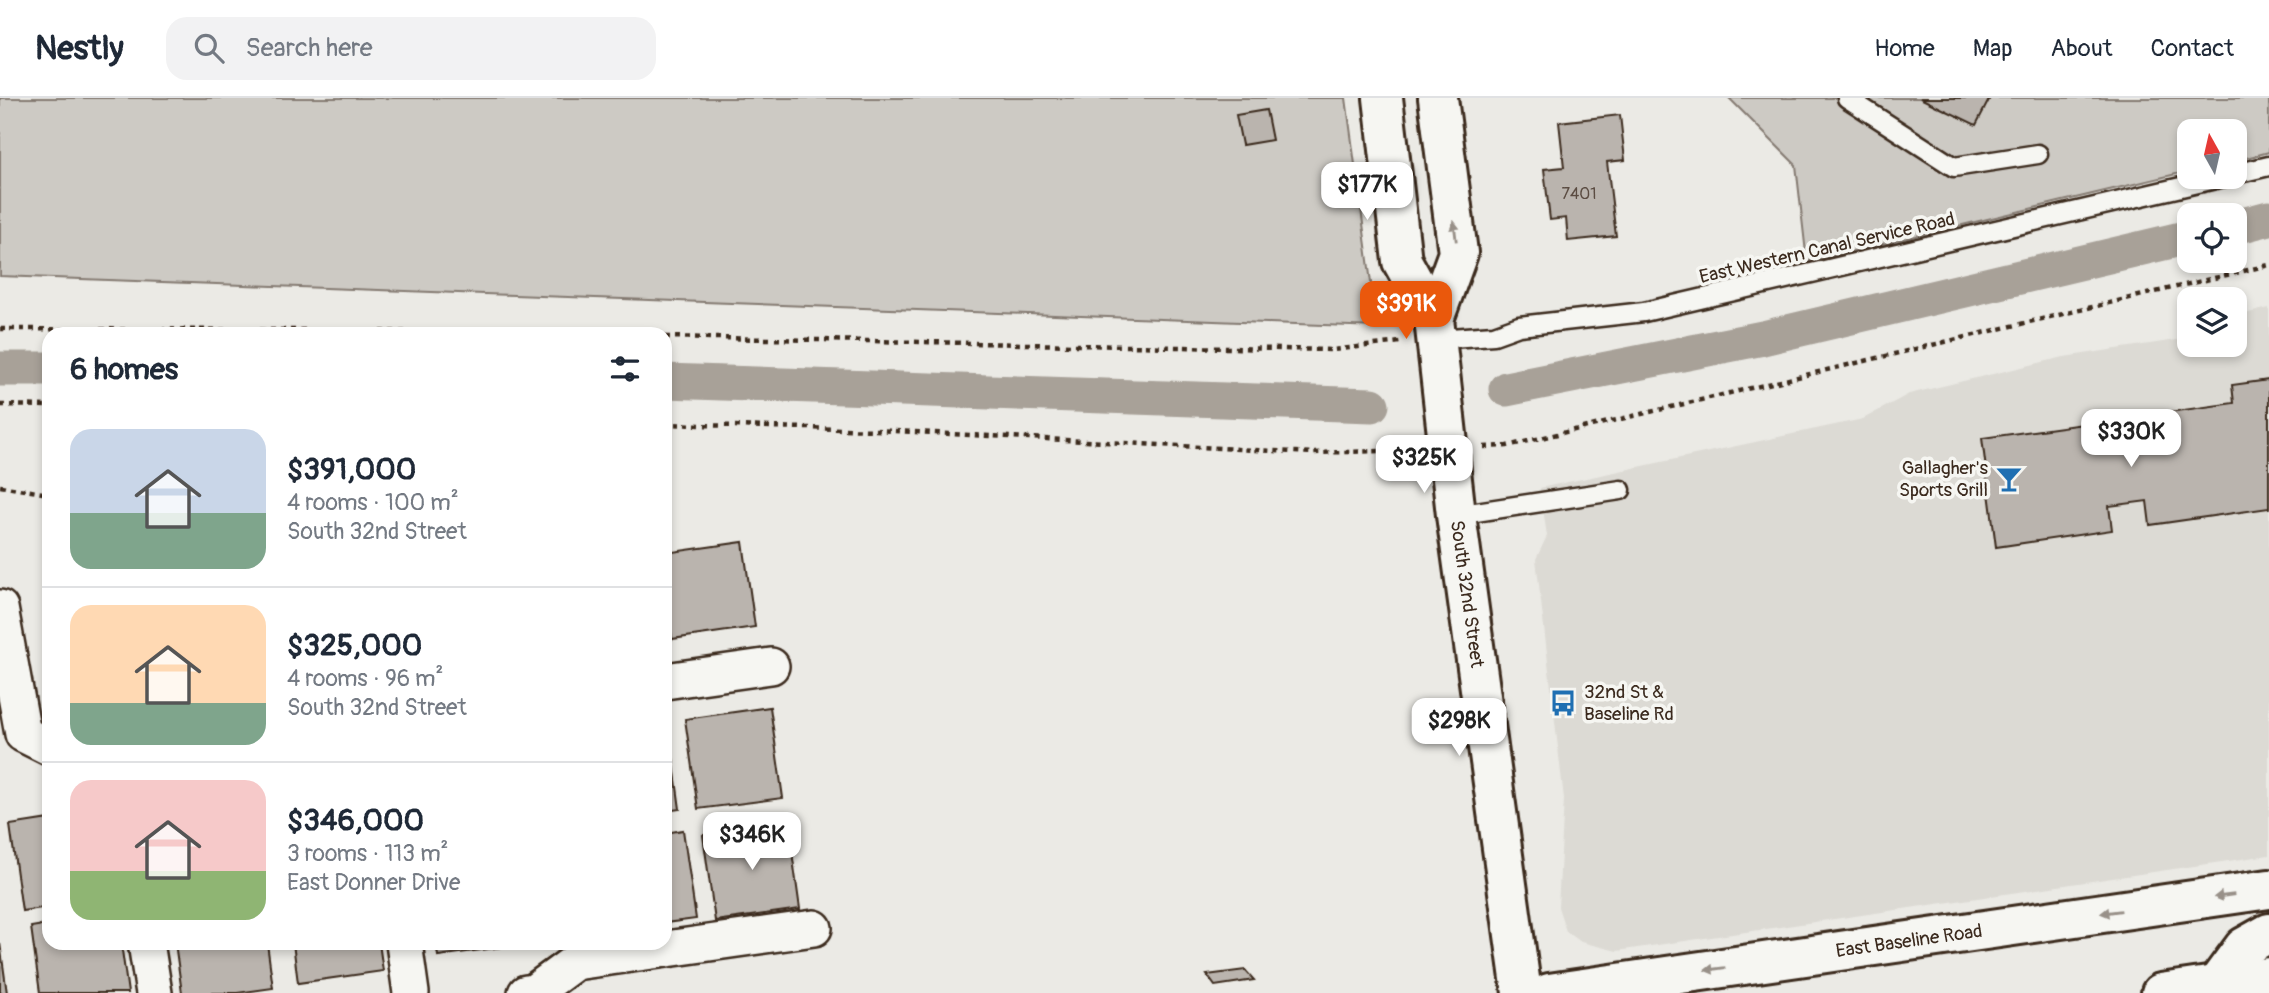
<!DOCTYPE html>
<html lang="en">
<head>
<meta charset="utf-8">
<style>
	:root { --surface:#fff; --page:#f2f2f3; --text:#1f2937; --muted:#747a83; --line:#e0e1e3; --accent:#ea580c }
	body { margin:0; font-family:Pangolin,sans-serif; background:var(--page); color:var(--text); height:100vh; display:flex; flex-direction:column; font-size:26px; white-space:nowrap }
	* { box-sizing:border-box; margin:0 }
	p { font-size:23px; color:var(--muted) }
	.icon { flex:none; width:38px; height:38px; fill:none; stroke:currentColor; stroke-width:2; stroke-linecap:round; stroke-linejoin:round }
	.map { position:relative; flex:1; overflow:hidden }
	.details { position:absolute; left:42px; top:229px; width:630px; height:623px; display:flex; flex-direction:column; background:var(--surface); border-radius:21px; box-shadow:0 4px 10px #0003 }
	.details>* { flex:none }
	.needle { width:46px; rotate:352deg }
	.buttons { position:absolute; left:2177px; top:21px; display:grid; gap:14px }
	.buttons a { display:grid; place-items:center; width:70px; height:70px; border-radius:14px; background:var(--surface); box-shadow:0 4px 10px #0003; font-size:35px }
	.price { position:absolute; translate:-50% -60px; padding:0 16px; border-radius:14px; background:#fff; color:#222; font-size:23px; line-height:46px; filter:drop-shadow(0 2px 4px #0008) }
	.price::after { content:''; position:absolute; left:50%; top:42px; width:21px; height:16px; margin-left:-10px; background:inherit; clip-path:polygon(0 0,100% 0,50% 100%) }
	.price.on { background:var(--accent); color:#fff }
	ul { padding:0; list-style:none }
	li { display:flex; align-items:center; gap:21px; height:175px; padding:0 28px }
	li+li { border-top:2px solid var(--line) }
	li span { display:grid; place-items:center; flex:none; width:196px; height:140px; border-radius:21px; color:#555 }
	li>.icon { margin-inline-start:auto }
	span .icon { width:84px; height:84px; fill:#fffc; stroke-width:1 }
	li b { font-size:30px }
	h2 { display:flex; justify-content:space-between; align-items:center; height:84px; padding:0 28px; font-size:30px }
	header { display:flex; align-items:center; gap:42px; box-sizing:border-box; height:98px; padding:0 35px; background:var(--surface); border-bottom:2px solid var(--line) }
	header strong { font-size:33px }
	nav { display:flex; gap:38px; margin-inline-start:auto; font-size:24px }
	.search { width:490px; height:63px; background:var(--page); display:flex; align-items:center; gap:18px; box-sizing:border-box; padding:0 24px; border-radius:21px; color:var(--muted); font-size:26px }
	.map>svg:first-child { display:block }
	.built { fill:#dcdad4 }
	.green { fill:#cdcac4; stroke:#847a71; stroke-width:2 }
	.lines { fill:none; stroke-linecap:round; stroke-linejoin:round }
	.canal { stroke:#a8a198; stroke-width:35 }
	.building { fill:#bab4ae; stroke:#3b2a1e; stroke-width:2 }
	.service-casing { stroke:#3b2a1e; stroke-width:23 }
	.minor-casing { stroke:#3b2a1e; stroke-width:40 }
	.secondary-casing { stroke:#3b2a1e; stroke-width:44 }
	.primary-casing { stroke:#3b2a1e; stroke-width:44 }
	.path { stroke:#3b2a1e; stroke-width:4.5; stroke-dasharray:5 5; stroke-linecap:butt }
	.service { stroke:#f6f6f2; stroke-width:18 }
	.minor { stroke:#f6f6f2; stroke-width:35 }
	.secondary { stroke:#f6f6f2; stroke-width:38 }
	.primary { stroke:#f6f6f2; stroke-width:38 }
	.oneway { fill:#989088 }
	.labels { text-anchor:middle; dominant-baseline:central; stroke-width:7; stroke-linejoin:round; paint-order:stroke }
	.number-label { font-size:16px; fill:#5b4c42 }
	.street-label { font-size:19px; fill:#3b2a1e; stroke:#f6f6f2 }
	.poi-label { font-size:19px; fill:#3b2a1e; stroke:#f6f6f2; text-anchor:end }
</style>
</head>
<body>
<header>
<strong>Nestly</strong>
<div class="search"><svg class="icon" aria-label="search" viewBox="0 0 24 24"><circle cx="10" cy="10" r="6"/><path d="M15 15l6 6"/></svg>Search here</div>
<nav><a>Home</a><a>Map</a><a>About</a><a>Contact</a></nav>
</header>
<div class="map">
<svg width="2269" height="895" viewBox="0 0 2269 895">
	<rect width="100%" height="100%" fill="#ebeae5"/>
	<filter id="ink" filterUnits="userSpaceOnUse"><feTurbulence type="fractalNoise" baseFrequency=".0143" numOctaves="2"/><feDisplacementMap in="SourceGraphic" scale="14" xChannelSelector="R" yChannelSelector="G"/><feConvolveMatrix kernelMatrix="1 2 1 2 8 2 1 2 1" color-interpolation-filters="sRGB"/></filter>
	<g filter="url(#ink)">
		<polygon class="built" points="2269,210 2269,757 1617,853 1581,844 1566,833 1558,809 1564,701 1536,461 1547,438 1540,390 1863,321 1909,296 2064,259 2189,240 2189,247 2235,247 2235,233 2238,232 2236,218"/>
		<g class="green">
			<polygon points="0,0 1346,0 1377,229 0,178"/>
			<polygon points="1729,0 2269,0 2269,54 2235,63 2235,33 2189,33 2189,73 1807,164 1796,67"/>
		</g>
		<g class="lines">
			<g class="canal">
				<polyline points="2235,129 2269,120"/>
				<polyline points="0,271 49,271"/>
				<polyline points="665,283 1372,307"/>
				<polyline points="1506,291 1763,240 2189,139"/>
			</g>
		</g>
		<g class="building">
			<polygon points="1920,0 1990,0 1976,27"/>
			<polygon points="1266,12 1272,42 1242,47 1236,17"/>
			<polygon points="1620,17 1625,62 1607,64 1616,138 1568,143 1566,120 1550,122 1544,71 1564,69 1559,24"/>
			<polygon points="2269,282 2269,410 2150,427 2147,403 2109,408 2112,432 1996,449 1982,340 2234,305 2232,287"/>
			<polygon points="743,444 755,529 672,541 665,492 665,455"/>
			<polygon points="770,609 783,700 698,711 685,621"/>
			<polygon points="668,623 680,711 665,713 665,624"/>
			<polygon points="49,721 49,809 22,813 10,727"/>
			<polygon points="788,725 800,811 715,823 703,737"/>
			<polygon points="683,732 696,821 665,825 665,735"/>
			<polygon points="49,826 49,845 121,845 128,895 40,895 31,829"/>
			<polygon points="0,845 7,895 0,895"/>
			<polygon points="175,845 267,845 273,890 237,895 182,895"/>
			<polygon points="293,845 379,845 383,873 298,885"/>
			<polygon points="436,845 524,845 524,846 438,858"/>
			<polygon points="1245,872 1254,882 1215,888 1207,877"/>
		</g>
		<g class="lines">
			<g class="service-casing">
				<g id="service">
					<polyline points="1847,0 1954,69 2038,56"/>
					<polyline points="2235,76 2269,68"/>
					<polyline points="1436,241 1494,237 1519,228 1644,214 2224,79"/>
					<polyline points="1456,417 1621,392"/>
				</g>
			</g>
			<g class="minor-casing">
				<g id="minor">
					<polyline points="0,510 23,636 49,649"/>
					<polyline points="665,583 771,568"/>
					<polyline points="146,845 154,895"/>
					<polyline points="404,845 411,895"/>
					<polyline points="526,895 534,894 575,864 814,830"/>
				</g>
			</g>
			<g class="secondary-casing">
				<g id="secondary">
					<polyline points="1383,0 1402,163 1434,221 1456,417 1522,895"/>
					<polyline points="1434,221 1458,155 1438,0"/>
				</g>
			</g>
			<g class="primary-casing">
				<g id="primary">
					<polyline points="2216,887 2244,849 2269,835"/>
					<polyline points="1549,895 2269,791"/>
					<polyline points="2161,895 2269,879"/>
				</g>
			</g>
			<g class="path">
				<polyline points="0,231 301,232 543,236"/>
				<polyline points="665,239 1333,252 1400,244"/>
				<polyline points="0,307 49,308"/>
				<polyline points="665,326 876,332 1313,355 1412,352"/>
				<polyline points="1484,349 1507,348 2269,167"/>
				<polyline points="0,388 49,396"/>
			</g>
			<use href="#service" class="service"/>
			<use href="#minor" class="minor"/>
			<use href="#secondary" class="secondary"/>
			<use href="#primary" class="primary"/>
		</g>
		<defs><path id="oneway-solid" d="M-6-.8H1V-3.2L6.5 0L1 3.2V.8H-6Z" transform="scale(1.75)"/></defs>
		<g class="oneway">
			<use href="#oneway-solid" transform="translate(1455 133) rotate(-97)"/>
			<use href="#oneway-solid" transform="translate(2224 798) rotate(172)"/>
			<use href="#oneway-solid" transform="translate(2111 814) rotate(172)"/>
			<use href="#oneway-solid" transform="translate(1715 871) rotate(172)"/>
		</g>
	</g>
	<defs>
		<g id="bar-bare" transform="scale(2.1)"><path d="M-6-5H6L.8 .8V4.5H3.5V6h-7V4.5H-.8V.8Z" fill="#1f6fb2" stroke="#f6f6f2" stroke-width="2.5" paint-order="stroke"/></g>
		<g id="bus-bare" transform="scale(2.1)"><path d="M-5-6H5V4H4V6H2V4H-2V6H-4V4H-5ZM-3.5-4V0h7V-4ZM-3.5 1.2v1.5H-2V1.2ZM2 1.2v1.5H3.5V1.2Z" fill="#1f6fb2" stroke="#f6f6f2" stroke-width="2.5" paint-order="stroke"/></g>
	</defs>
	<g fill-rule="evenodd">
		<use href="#bar-bare" x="2009" y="381"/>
		<use href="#bus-bare" x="1563" y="605"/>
	</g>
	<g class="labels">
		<g class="number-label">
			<text x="1579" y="96">7401</text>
		</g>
		<g class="street-label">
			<text transform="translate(1827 150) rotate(-13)">East Western Canal Service Road</text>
			<text transform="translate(1467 496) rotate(82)">South 32nd Street</text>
			<text transform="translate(1909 843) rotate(-8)">East Baseline Road</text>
		</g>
		<g class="poi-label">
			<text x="1988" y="370">Gallagher's<tspan x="1988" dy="22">Sports Grill</tspan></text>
			<text x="1584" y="594" text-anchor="start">32nd St &amp;<tspan x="1584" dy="22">Baseline Rd</tspan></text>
		</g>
	</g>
</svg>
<div class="buttons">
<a><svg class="needle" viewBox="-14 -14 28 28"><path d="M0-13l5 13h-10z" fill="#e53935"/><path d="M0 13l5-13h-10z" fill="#747a83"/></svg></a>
<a><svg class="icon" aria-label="locate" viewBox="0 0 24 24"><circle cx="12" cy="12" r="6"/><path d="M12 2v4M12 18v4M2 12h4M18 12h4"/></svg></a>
<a><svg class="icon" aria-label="layers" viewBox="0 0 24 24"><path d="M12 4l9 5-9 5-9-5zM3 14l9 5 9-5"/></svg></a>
</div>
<b class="price" style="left:1367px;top:124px">$177K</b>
<b class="price on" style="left:1406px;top:243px">$391K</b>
<b class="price" style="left:2131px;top:371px">$330K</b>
<b class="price" style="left:1424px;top:397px">$325K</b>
<b class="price" style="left:1459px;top:660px">$298K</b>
<b class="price" style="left:752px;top:774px">$346K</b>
<section class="details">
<h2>6 homes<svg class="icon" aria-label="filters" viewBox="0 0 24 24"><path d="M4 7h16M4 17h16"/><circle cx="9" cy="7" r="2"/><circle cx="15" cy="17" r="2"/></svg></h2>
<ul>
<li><span style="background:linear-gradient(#c9d6e8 60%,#7fa58c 0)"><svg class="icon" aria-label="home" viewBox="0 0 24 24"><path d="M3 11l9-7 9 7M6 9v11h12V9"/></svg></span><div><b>$391,000</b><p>4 rooms · 100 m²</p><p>South 32nd Street</p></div></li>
<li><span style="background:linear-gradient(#ffd9b3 70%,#7fa58c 0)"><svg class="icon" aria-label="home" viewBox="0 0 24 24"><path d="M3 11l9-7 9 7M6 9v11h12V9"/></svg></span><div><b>$325,000</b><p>4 rooms · 96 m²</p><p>South 32nd Street</p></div></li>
<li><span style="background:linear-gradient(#f6c9c9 65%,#8fb573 0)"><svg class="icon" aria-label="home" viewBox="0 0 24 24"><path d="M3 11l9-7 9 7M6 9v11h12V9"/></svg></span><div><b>$346,000</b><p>3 rooms · 113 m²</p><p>East Donner Drive</p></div></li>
</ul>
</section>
</div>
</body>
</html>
